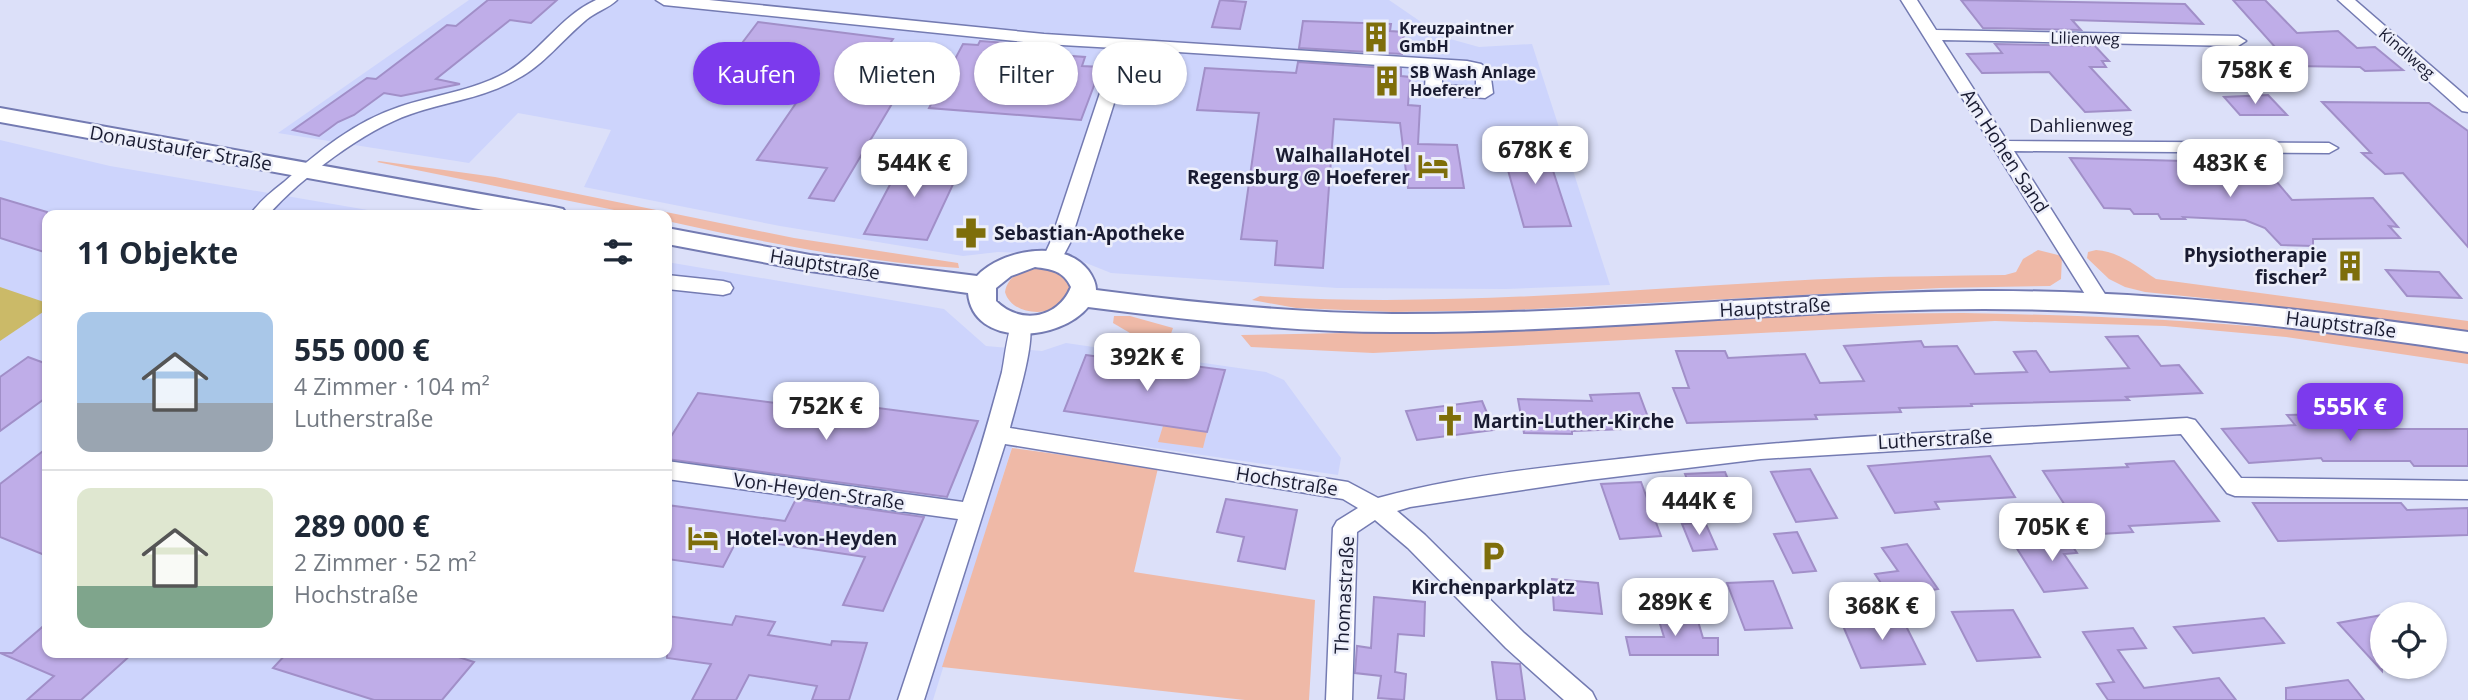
<!DOCTYPE html>
<html lang="de">
<head>
<meta charset="utf-8">
<style>
	:root { --surface:#fff; --page:#f2f2f3; --text:#1f2937; --muted:#747a83; --line:#e0e1e3; --accent:#7c3aed }
	body { margin:0; font-family:"Open Sans",sans-serif; background:var(--page); color:var(--text); height:100vh; display:flex; flex-direction:column; font-size:26px; white-space:nowrap }
	* { box-sizing:border-box; margin:0 }
	p { font-size:23px; color:var(--muted) }
	.icon { flex:none; width:38px; height:38px; fill:none; stroke:currentColor; stroke-width:2; stroke-linecap:round; stroke-linejoin:round }
	.map { position:relative; flex:1; overflow:hidden }
	.panel { position:absolute; left:42px; top:210px; width:630px; height:448px; display:flex; flex-direction:column; background:var(--surface); border-radius:14px; box-shadow:0 2px 5px #0004 }
	.panel>* { flex:none }
	.banner { position:absolute; left:693px; top:42px; width:665px; height:63px; display:flex; gap:14px }
	.controls { position:absolute; left:2370px; top:602px; display:grid; gap:14px }
	.controls a { display:grid; place-items:center; width:77px; height:77px; border-radius:50%; background:var(--surface); box-shadow:0 2px 5px #0004; font-size:35px }
	.price { position:absolute; translate:-50% -60px; padding:0 16px; border-radius:14px; background:#fff; color:#222; font-size:23px; line-height:46px; filter:drop-shadow(0 2px 4px #0008) }
	.price::after { content:''; position:absolute; left:50%; top:42px; width:21px; height:16px; margin-left:-10px; background:inherit; clip-path:polygon(0 0,100% 0,50% 100%) }
	.price.active { background:var(--accent); color:#fff }
	ul { padding:0; list-style:none }
	li { display:flex; align-items:center; gap:21px; height:175px; padding:0 35px }
	li+li { border-top:2px solid var(--line) }
	li span { display:grid; place-items:center; flex:none; width:196px; height:140px; border-radius:14px; color:#555 }
	li>.icon { margin-inline-start:auto }
	span .icon { width:84px; height:84px; fill:#fffc; stroke-width:1 }
	li b { font-size:30px }
	h2 { display:flex; justify-content:space-between; align-items:center; height:84px; padding:0 35px; font-size:30px }
	.pill { padding:0 24px; border-radius:32px; background:var(--surface); box-shadow:0 2px 5px #0004; font-size:24px; line-height:63px }
	.pill.active { background:var(--accent); color:#fff }
	.map>svg:first-child { display:block }
	.built { fill:#cdd4fc }
	.green { fill:#efb9a7 }
	.water { fill:#cbba68 }
	.building { fill:#bfade8; stroke:#a18fc8; stroke-width:2 }
	.lines { fill:none; stroke-linecap:round; stroke-linejoin:round }
	.minor-casing { stroke:#747bb2; stroke-width:3 }
	.secondary-casing { stroke:#747bb2; stroke-width:4 }
	.minor { fill:#fff; fill-rule:evenodd }
	.secondary { fill:#fff; fill-rule:evenodd }
	.labels { text-anchor:middle; dominant-baseline:central; stroke-width:5; stroke-linejoin:round; paint-order:stroke }
	.far-poi-label { font-size:16px; font-weight:bold; fill:#191b31; stroke:#eceefa; text-anchor:start }
	.far-street-label { font-size:16px; fill:#191b31; stroke:#eceefa }
	.street-label { font-size:19px; fill:#191b31; stroke:#eceefa }
	.poi-label { font-size:19px; font-weight:bold; fill:#191b31; stroke:#eceefa; text-anchor:start }
</style>
</head>
<body>
<div class="map">
<svg width="2468" height="700" viewBox="0 0 2468 700">
	<rect width="100%" height="100%" fill="#dce0f9"/>
	<g class="built">
		<polygon points="469,0 1389,0 1443,37 1479,47 1532,44 1610,285 1506,289 1337,288 1111,273 1086,263 1053,254 998,252 963,256 780,226 584,187 611,130 518,113 469,163 278,133"/>
		<polygon points="0,140 110,166 397,215 47,215 47,653 667,653 667,262 944,309 986,346 1042,351 1066,343 1266,372 1284,380 1341,458 1338,475 1018,428 933,700 0,700"/>
	</g>
	<g class="green">
		<path d="M379 161 495 177 794 238 958 263 959 268C861 262 762 242 667 221V215H639L377 162Z"/>
		<path d="M2038 250 2062 256 2061 279 2050 286 1940 288 1513 310 1393 312 1296 308 1252 300 1260 296C1457 309 1654 286 1850 278 1902 276 1953 276 2005 275L2016 272 2023 259Z"/>
		<path d="M2096 250C2120 252 2136 266 2156 279L2468 321V331L2252 303 2145 292 2125 287 2109 279 2087 258 2088 252Z"/>
		<path d="M1040 266 1061 270 1073 289C1070 293 1067 299 1063 303 1046 318 1011 314 1005 292 1008 274 1024 269 1040 266Z"/>
		<path d="M1963 313C2133 316 2300 325 2468 352V364L2286 337 2165 326 1995 321 1373 353 1251 347 1241 335 1493 330 1828 314Z"/>
		<polygon points="1114,316 1130,316 1173,328 1169,339 1130,333 1113,323"/>
		<polygon points="1163,426 1207,432 1203,448 1158,442"/>
		<polygon points="1012,448 1158,468 1134,572 1315,600 1309,700 1245,700 942,667"/>
	</g>
	<polygon class="water" points="0,287 47,303 46,310 0,341"/>
	<g class="building">
		<polygon points="488,0 557,0 531,23 510,20 436,79 460,84 401,96 384,93 354,115 338,122 319,136 293,130 367,78 376,79 447,25 456,26"/>
		<polygon points="1220,0 1246,2 1240,29 1212,27"/>
		<polygon points="1961,0 2185,4 2203,24 2072,20 2081,30 1983,28"/>
		<polygon points="2233,0 2265,0 2297,33 2338,31 2357,48 2375,47 2403,70 2365,71 2360,67 2292,66"/>
		<polygon points="1303,21 1391,24 1390,31 1404,32 1402,54 1299,48"/>
		<polygon points="758,22 893,39 884,52 921,55 834,201 809,198 827,168 757,160 818,71 727,63"/>
		<polygon points="980,41 1021,44 1017,52 1085,57 1082,66 1101,67 1081,120 929,108 963,44 978,45"/>
		<polygon points="1995,44 2095,46 2109,61 2102,61 2106,67 2090,67 2130,110 2085,112 2049,72 1982,73 1967,54 2002,53"/>
		<polygon points="1298,62 1401,69 1401,76 1410,77 1408,105 1420,106 1418,144 1457,145 1464,188 1408,188 1400,123 1334,119 1323,268 1275,265 1277,241 1241,239 1259,113 1197,110 1205,68 1296,73"/>
		<polygon points="2268,95 2287,115 2240,115 2224,97"/>
		<polygon points="2322,102 2429,103 2468,131 2468,247 2403,173 2385,174 2362,153 2371,153"/>
		<polygon points="1544,143 1571,226 1524,227 1502,149 1509,149 1508,144"/>
		<polygon points="904,158 963,163 927,240 864,234"/>
		<polygon points="2070,158 2261,163 2292,200 2373,198 2398,227 2389,226 2400,238 2313,239 2313,246 2281,245 2265,228 2245,220 2183,217 2185,219 2161,219 2158,214 2134,214 2130,209 2104,208"/>
		<polygon points="0,198 47,212 47,253 0,238"/>
		<polygon points="2386,270 2439,272 2461,298 2407,296"/>
		<polygon points="2138,336 2161,366 2179,365 2202,393 2126,397 2129,400 1971,404 1972,406 1899,408 1901,412 1815,415 1817,419 1687,423 1673,388 1689,388 1676,351 1725,351 1728,358 1805,354 1820,383 1864,381 1844,346 1921,341 1924,347 1957,346 1975,374 2027,372 2014,352 2036,351 2050,372 2129,368 2106,337"/>
		<polygon points="1086,355 1178,368 1179,364 1225,370 1207,432 1064,411"/>
		<polygon points="28,357 47,364 47,397 0,431 0,377"/>
		<polygon points="823,391 875,398 870,407 978,421 947,497 667,459 667,443 698,393 814,408"/>
		<polygon points="1639,393 1652,428 1572,431 1572,434 1524,433 1518,399 1592,401 1590,395"/>
		<polygon points="1482,401 1494,430 1417,440 1406,411"/>
		<polygon points="2332,414 2344,429 2468,429 2468,466 2414,466 2410,461 2323,461 2321,458 2249,463 2222,429 2295,425 2287,415"/>
		<polygon points="47,448 47,556 0,537 0,484"/>
		<polygon points="1990,456 2015,497 1935,502 1939,509 1895,513 1868,466"/>
		<polygon points="2174,461 2219,521 2129,526 2133,532 2084,535 2043,471 2128,467 2126,464"/>
		<polygon points="1810,469 1837,518 1796,522 1771,472"/>
		<polygon points="1725,472 1743,516 1702,518 1685,474"/>
		<polygon points="1641,482 1661,536 1620,539 1601,484"/>
		<polygon points="796,499 924,517 883,611 843,605 865,557 738,538 723,567 667,559 667,505 785,521"/>
		<polygon points="1226,499 1297,510 1285,569 1238,561 1244,537 1217,532"/>
		<polygon points="2253,503 2401,503 2407,510 2468,508 2468,535 2278,541"/>
		<polygon points="1705,522 1717,549 1693,551 1682,524"/>
		<polygon points="1797,532 1816,571 1793,573 1774,534"/>
		<polygon points="2063,532 2077,553 2064,554 2087,588 2044,592 2016,547 2040,545 2033,534"/>
		<polygon points="1907,544 1938,589 1890,597 1875,574 1898,571 1882,548"/>
		<polygon points="1552,579 1598,583 1602,614 1554,610"/>
		<polygon points="1773,581 1792,628 1745,630 1727,583"/>
		<polygon points="1374,597 1425,602 1424,636 1398,634 1395,672 1406,674 1404,700 1378,698 1381,676 1355,673 1357,646 1371,648"/>
		<polygon points="2013,610 2040,657 1977,661 1952,612"/>
		<polygon points="1656,611 1695,611 1703,638 1718,638 1718,655 1630,655 1626,637 1664,637"/>
		<polygon points="2382,615 2382,671 2338,623"/>
		<polygon points="667,616 732,625 736,616 775,622 768,635 831,645 832,641 867,643 849,700 812,700 817,686 749,675 736,700 692,700 711,664 667,658"/>
		<polygon points="1901,616 1925,664 1861,668 1840,619"/>
		<polygon points="2264,618 2284,643 2193,653 2174,627"/>
		<polygon points="47,623 47,653 133,653 81,700 27,700 54,676 0,653 12,653"/>
		<polygon points="2133,628 2146,648 2118,650 2144,688 2219,678 2236,700 2108,700 2097,684 2114,682 2083,632"/>
		<polygon points="287,653 446,653 474,662 442,700 374,700 273,668"/>
		<polygon points="1492,662 1520,664 1525,700 1497,700"/>
		<polygon points="2348,680 2364,700 2286,700 2286,688"/>
	</g>
	<g class="lines">
		<g class="minor-casing">
			<g id="minor">
				<path d="M596 0H617C609 8 595 12 586 20 563 39 544 65 517 79 484 98 446 102 411 114 364 130 301 178 268 215H250C259 202 271 192 284 182 319 151 354 122 399 107 434 95 472 91 505 73 539 54 560 16 596 0Z"/>
				<path d="M656 0H709L1044 34 1467 61 1481 64 1490 71 1493 93 1485 98 1427 94 1425 90 1426 68 1131 49 1070 243 1059 264H1045L1042 260 1050 243 1115 48 1044 44 664 5ZM1442 69 1467 71 1476 77V87L1442 85Z"/>
				<polygon points="1901,0 1917,0 1936,30 2238,36 2246,41 2238,46 1942,40 2007,141 2329,143 2338,148 2329,153 2014,151 2110,302 2107,307 2093,307"/>
				<polygon points="2338,0 2355,0 2468,98 2468,112 2462,111"/>
				<polygon points="667,275 723,281 730,283 733,288 730,293 723,295 667,289"/>
				<path d="M1021 318 1028 320C1038 336 1015 407 1010 428L1348 482 1378 498C1458 476 1546 467 1628 458 1814 436 2001 429 2187 418L2195 420 2241 478 2468 481V499L2235 496 2227 493 2181 434 1761 459 1589 480 1410 507 1397 511 1425 535 1524 633 1592 692 1596 700H1564L1506 648 1408 548 1375 520 1357 532 1352 700H1326L1333 528 1337 521 1358 508 1343 499 1005 444 924 700H898L958 519 667 479V461L963 502C978 459 990 416 1002 372 1005 358 1007 331 1014 320Z"/>
			</g>
		</g>
		<g class="secondary-casing">
			<g id="secondary">
				<polygon points="0,108 554,207 563,209 567,215 512,215 0,122"/>
				<path d="M667 228 810 255 977 276C1001 250 1063 238 1088 270 1093 277 1096 283 1096 290 1195 303 1293 313 1392 314 1588 315 1784 293 1979 291 2143 290 2306 309 2468 332V352C2307 327 2146 309 1984 309 1786 309 1590 333 1393 332 1291 332 1189 320 1088 307 1061 341 973 349 968 293L810 271 667 244ZM1035 267C1051 269 1064 271 1071 287 1058 319 1020 325 996 301V288L1011 276Z"/>
			</g>
		</g>
		<use href="#minor" class="minor"/>
		<use href="#secondary" class="secondary"/>
	</g>
	<defs>
		<g id="building-bare" transform="scale(2.415)"><path d="M-4-6H4V6H1V3H-1V6H-4ZM-2.5-4.3h1.7v1.8h-1.7ZM.8-4.3h1.7v1.8H.8ZM-2.5-1h1.7V.8h-1.7ZM.8-1h1.7V.8H.8Z" fill="#7e6e0a" stroke="#eceefa" stroke-width="2.5" paint-order="stroke"/></g>
		<g id="hotel-bare" transform="scale(2.415)"><path d="M-6-4.5h1.5V1H6V5H4.5V3h-9V5H-6ZM-4 0a1.8 1.8 0 1 1 3.6 0ZM.5 0V-2.5h3Q6-2.5 6 0Z" fill="#7e6e0a" stroke="#eceefa" stroke-width="2.5" paint-order="stroke"/></g>
		<g id="pharmacy-bare" transform="scale(2.415)"><path d="M-2-6h4v4h4v4h-4v4h-4v-4h-4v-4h4Z" fill="#7e6e0a" stroke="#eceefa" stroke-width="2.5" paint-order="stroke"/></g>
		<g id="church-bare" transform="scale(2.415)"><path d="M-1.2-6h2.4v3.5h3.3v2.4h-3.3V6h-2.4V-.1h-3.3v-2.4h3.3Z" fill="#7e6e0a" stroke="#eceefa" stroke-width="2.5" paint-order="stroke"/></g>
		<g id="parking-bare" transform="scale(2.415)"><path d="M-3.5-5.5H1a3.5 3.5 0 0 1 0 7H-1V5.5H-3.5ZM-1-3.4V-.6H.8a1.4 1.4 0 0 0 0-2.8Z" fill="#7e6e0a" stroke="#eceefa" stroke-width="2.5" paint-order="stroke"/></g>
	</defs>
	<g fill-rule="evenodd">
		<use href="#building-bare" x="1376" y="37"/>
		<use href="#building-bare" x="1387" y="81"/>
		<use href="#hotel-bare" x="1433" y="166"/>
		<use href="#pharmacy-bare" x="971" y="233"/>
		<use href="#building-bare" x="2350" y="266"/>
		<use href="#church-bare" x="1450" y="421"/>
		<use href="#hotel-bare" x="703" y="538"/>
		<use href="#parking-bare" x="1493" y="556"/>
	</g>
	<g class="labels">
		<g class="far-poi-label">
			<text x="1399" y="28">Kreuzpaintner<tspan x="1399" dy="18">GmbH</tspan></text>
			<text x="1410" y="72">SB Wash Anlage<tspan x="1410" dy="18">Hoeferer</tspan></text>
		</g>
		<g class="far-street-label">
			<text transform="translate(2085 38) rotate(1)">Lilienweg</text>
			<text transform="translate(2407 53) rotate(41)">Kindlweg</text>
		</g>
		<g class="street-label">
			<text x="2081" y="125">Dahlienweg</text>
			<text transform="translate(181 148) rotate(10)">Donaustaufer Straße</text>
			<text transform="translate(2005 151) rotate(57)">Am Hohen Sand</text>
			<text transform="translate(825 264) rotate(9)">Hauptstraße</text>
			<text transform="translate(1775 307) rotate(-3)">Hauptstraße</text>
			<text transform="translate(2341 324) rotate(7)">Hauptstraße</text>
			<text transform="translate(1935 439) rotate(-3)">Lutherstraße</text>
			<text transform="translate(1287 481) rotate(9)">Hochstraße</text>
			<text transform="translate(819 491) rotate(8)">Von-Heyden-Straße</text>
			<text transform="translate(1344 595) rotate(-87)">Thomastraße</text>
		</g>
		<g class="poi-label">
			<text x="1410" y="155" text-anchor="end">WalhallaHotel<tspan x="1410" dy="22">Regensburg @ Hoeferer</tspan></text>
			<text x="994" y="233">Sebastian-Apotheke</text>
			<text x="2327" y="255" text-anchor="end">Physiotherapie<tspan x="2327" dy="22">fischer²</tspan></text>
			<text x="1473" y="421">Martin-Luther-Kirche</text>
			<text x="726" y="538">Hotel-von-Heyden</text>
			<text x="1493" y="587" text-anchor="middle">Kirchenparkplatz</text>
		</g>
	</g>
</svg>
<div class="controls">
<a><svg class="icon" aria-label="locate" viewBox="0 0 24 24"><circle cx="12" cy="12" r="6"/><path d="M12 2v4M12 18v4M2 12h4M18 12h4"/></svg></a>
</div>
<b class="price" style="left:2255px;top:106px">758K €</b>
<b class="price" style="left:1535px;top:186px">678K €</b>
<b class="price" style="left:914px;top:199px">544K €</b>
<b class="price" style="left:2230px;top:199px">483K €</b>
<b class="price" style="left:1147px;top:393px">392K €</b>
<b class="price" style="left:826px;top:442px">752K €</b>
<b class="price active" style="left:2350px;top:443px">555K €</b>
<b class="price" style="left:1699px;top:537px">444K €</b>
<b class="price" style="left:2052px;top:563px">705K €</b>
<b class="price" style="left:1675px;top:638px">289K €</b>
<b class="price" style="left:1882px;top:642px">368K €</b>
<div class="banner">
<a class="pill active">Kaufen</a>
<a class="pill">Mieten</a>
<a class="pill">Filter</a>
<a class="pill">Neu</a>
</div>
<section class="panel">
<h2>11 Objekte<svg class="icon" aria-label="filters" viewBox="0 0 24 24"><path d="M4 7h16M4 17h16"/><circle cx="9" cy="7" r="2"/><circle cx="15" cy="17" r="2"/></svg></h2>
<ul>
<li><span style="background:linear-gradient(#a9c7e8 65%,#9aa5b1 0)"><svg class="icon" aria-label="home" viewBox="0 0 24 24"><path d="M3 11l9-7 9 7M6 9v11h12V9"/></svg></span><div><b>555 000 €</b><p>4 Zimmer · 104 m²</p><p>Lutherstraße</p></div></li>
<li><span style="background:linear-gradient(#dfe7d0 70%,#7fa58c 0)"><svg class="icon" aria-label="home" viewBox="0 0 24 24"><path d="M3 11l9-7 9 7M6 9v11h12V9"/></svg></span><div><b>289 000 €</b><p>2 Zimmer · 52 m²</p><p>Hochstraße</p></div></li>
</ul>
</section>
</div>
</body>
</html>
